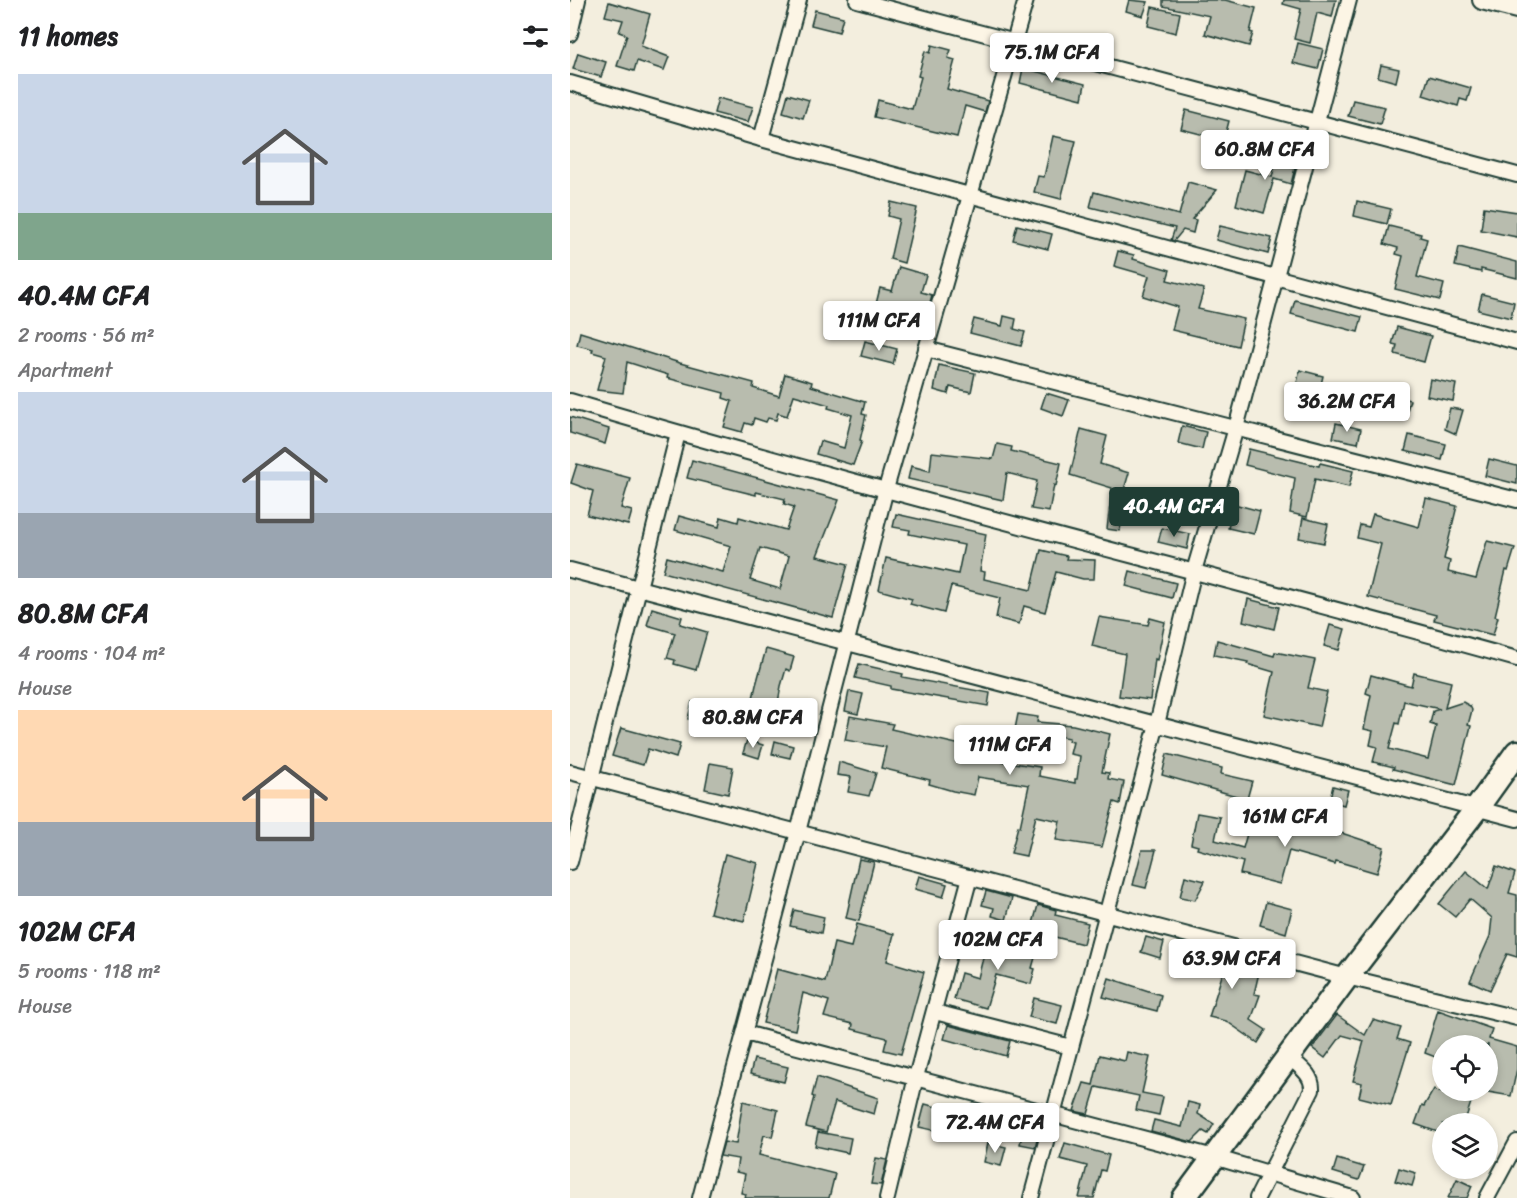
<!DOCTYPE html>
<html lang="en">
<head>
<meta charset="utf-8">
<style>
	:root { --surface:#fff; --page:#f6f6f6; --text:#202124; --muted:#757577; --accent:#1f3d34 }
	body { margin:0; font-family:Sriracha,sans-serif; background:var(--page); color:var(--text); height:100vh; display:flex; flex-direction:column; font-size:22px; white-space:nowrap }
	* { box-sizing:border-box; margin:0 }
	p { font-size:20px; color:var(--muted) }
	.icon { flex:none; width:33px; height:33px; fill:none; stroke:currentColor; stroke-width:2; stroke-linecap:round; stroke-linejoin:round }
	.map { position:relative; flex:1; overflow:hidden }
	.panel { display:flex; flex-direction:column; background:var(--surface); width:570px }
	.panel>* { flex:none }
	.controls { position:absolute; left:862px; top:1035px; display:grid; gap:12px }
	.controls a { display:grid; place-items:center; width:66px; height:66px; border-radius:50%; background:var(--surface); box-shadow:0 3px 9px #0003; font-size:30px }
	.price { position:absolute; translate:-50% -51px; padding:0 14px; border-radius:6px; background:#fff; color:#222; font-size:20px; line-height:39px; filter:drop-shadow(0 2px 3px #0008) }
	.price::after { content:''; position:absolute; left:50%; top:36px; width:18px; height:14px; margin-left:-9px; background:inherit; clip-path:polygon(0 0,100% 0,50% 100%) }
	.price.current { background:var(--accent); color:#fff }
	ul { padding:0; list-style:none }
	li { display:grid; align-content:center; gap:12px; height:318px; padding:0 18px }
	li span { display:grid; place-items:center; height:186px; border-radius:0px; color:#555 }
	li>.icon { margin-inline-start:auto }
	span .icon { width:108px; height:108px; fill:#fffc; stroke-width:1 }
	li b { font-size:26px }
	h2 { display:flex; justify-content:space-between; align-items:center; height:72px; padding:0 18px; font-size:26px }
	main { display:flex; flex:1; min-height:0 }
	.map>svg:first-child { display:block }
	.building { fill:#b8bcae; stroke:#1f3d34; stroke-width:1.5; fill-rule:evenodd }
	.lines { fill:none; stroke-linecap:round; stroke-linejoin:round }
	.minor-casing { stroke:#1f3d34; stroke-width:18 }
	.tertiary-casing { stroke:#1f3d34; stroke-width:22 }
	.primary-casing { stroke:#1f3d34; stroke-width:27 }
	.minor { stroke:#fcf5e5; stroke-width:14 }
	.tertiary { stroke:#fcf5e5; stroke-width:18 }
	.primary { stroke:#fcf5e5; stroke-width:22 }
</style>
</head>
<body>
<main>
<section class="panel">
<h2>11 homes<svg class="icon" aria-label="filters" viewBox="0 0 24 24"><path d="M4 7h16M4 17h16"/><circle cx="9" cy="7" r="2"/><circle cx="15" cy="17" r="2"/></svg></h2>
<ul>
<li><span style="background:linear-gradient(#c9d6e8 75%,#7fa58c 0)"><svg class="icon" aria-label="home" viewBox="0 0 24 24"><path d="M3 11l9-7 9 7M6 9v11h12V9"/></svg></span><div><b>40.4M CFA</b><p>2 rooms · 56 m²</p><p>Apartment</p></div></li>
<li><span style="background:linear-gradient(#c9d6e8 65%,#9aa5b1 0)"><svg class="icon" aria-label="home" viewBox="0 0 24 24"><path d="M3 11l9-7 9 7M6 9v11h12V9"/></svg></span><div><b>80.8M CFA</b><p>4 rooms · 104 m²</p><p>House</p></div></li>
<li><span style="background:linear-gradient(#ffd9b3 60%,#9aa5b1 0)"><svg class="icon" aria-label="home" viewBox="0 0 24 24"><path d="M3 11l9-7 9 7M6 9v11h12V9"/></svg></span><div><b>102M CFA</b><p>5 rooms · 118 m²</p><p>House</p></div></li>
</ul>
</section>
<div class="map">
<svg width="947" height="1198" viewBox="0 0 947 1198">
	<rect width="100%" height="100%" fill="#f3eede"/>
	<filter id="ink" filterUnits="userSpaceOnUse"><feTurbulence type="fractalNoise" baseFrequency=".0167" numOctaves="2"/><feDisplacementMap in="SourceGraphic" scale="12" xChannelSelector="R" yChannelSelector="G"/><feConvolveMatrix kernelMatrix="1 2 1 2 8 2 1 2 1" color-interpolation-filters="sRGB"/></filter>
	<g filter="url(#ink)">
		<g class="building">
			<polygon points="559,0 578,2 573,16 556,11"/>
			<polygon points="593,0 655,0 686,8 680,32 683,33 679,46 635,34 640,16 593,6"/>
			<polygon points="714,0 766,0 762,17 747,13 740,43 724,39 731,9 713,4"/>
			<polygon points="39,2 80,14 71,46 99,57 94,70 67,61 64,71 47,66 57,35 49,32 53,20 35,16"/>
			<polygon points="582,7 610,13 606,33 578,26"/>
			<polygon points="245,10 273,17 269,32 241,25"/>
			<polygon points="728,43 753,49 748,69 723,63"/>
			<polygon points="362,45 381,50 378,58 385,60 377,89 418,101 415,112 395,106 387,137 304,117 308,100 342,109 351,77 348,76 355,51 360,53"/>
			<polygon points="8,53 36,62 31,77 3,69"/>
			<polygon points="811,65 829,69 826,82 808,77"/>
			<polygon points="453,68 515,84 512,99 450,83"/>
			<polygon points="859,76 901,88 897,101 890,99 888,106 853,95"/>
			<polygon points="218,94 239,100 233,118 213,112"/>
			<polygon points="148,98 183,107 178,122 144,113"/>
			<polygon points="783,100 815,107 810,124 778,116"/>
			<polygon points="616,110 659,121 654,140 611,129"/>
			<polygon points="483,136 506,141 491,199 464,192 468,176 474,177"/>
			<polygon points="711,141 723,144 718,167 725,168 721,184 704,179 694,213 666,205 675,170 702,177"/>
			<polygon points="618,182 647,190 622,219 626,220 623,233 613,230 604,241 601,240 605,228 520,207 524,192 609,215"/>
			<polygon points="787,201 821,209 817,224 784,216"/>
			<polygon points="321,202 347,208 334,263 320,259 329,219 318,216"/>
			<polygon points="914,207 947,212 947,237 911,230"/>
			<polygon points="447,225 482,234 478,249 443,240"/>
			<polygon points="650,226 702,238 698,254 646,240"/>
			<polygon points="819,226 851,234 850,237 857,239 847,277 874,284 870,300 825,289 833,256 826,254 828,248 814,244"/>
			<polygon points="889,247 947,262 947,278 911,269 911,272 885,266"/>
			<polygon points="548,251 564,255 563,259 600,270 597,280 634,289 628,309 674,319 668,346 602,330 608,307 573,296 579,276 544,266"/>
			<polygon points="329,267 356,275 351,292 362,295 356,317 306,304 310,288 322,291"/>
			<polygon points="912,294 944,302 941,318 908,310"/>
			<polygon points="725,300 792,317 788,332 721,314"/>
			<polygon points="434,316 446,319 444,329 455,332 451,346 400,333 404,319 432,326"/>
			<polygon points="827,327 861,336 854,362 825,354 827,345 822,344"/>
			<polygon points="10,332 110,363 184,383 183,388 209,396 215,374 242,382 241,386 295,402 292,414 296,415 290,440 292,441 283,465 246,454 250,441 274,448 282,415 258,408 259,405 224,395 217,416 208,413 206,420 198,418 196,422 184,418 182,425 175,423 172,432 154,427 162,401 153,398 154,393 97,378 98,375 57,362 53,393 27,390 36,356 22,352 23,349 7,345"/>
			<polygon points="295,341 327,349 323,364 291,356"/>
			<polygon points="369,365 405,373 401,392 380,387 378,394 364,390"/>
			<polygon points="730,370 753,376 748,397 725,391"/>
			<polygon points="860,379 886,384 883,401 857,396"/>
			<polygon points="476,393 499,400 493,416 471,408"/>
			<polygon points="815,394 840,400 836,414 812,408"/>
			<polygon points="880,408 893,410 886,434 875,429"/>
			<polygon points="0,417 39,429 35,444 0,433"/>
			<polygon points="766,423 791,429 788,443 763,438"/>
			<polygon points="612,426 636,432 632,449 608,443"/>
			<polygon points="511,429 537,436 530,464 559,473 550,503 554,503 550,531 537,529 542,488 500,475"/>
			<polygon points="839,435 876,444 872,460 835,451"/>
			<polygon points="427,444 442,447 441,451 491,463 486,486 484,485 479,512 461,509 467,481 437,473 433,500 338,479 341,466 360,471 362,452 423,459"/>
			<polygon points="679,449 749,466 750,463 783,471 779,487 745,479 737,517 720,513 725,478 675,465"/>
			<polygon points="919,459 947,466 947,484 915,476"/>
			<path d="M122 460 269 500 247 556 278 564 263 618 93 572 97 557 153 572 161 546 105 530 109 516 149 527 151 517 168 522 169 517 216 530 224 507 214 504 215 499 186 492V495L117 478ZM190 548 219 556 210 589 180 580Z"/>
			<polygon points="7,464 60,478 51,508 62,511 58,525 17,515 23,491 1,483"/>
			<polygon points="856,498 887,506 874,559 880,561 878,572 906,579 917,541 945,548 938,571 936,570 925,616 928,617 923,635 864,620 866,615 798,597 811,544 787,538 790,525 799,527 803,514 849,527"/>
			<polygon points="664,504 690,511 684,534 658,528"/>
			<polygon points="326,514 416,534 410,571 415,572 414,579 461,590 471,550 497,556 496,559 525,560 524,579 513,579 486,572 475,612 454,606 449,624 426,618 430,598 381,586 374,613 340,604 342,599 309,590 316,558 388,574 394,545 339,534 340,530 323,527"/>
			<polygon points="733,518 758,524 754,543 729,538"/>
			<polygon points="592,528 620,534 617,549 588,542"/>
			<polygon points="560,571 606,583 602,598 556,586"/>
			<polygon points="678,599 709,607 704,629 673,621"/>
			<polygon points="82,608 112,617 110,624 137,632 126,670 104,664 105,660 97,658 105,633 77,625"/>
			<polygon points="529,617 578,625 580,618 595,622 587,660 585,659 580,700 549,696 555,654 522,646"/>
			<polygon points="760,625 775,629 769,650 754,646"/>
			<polygon points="647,640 704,656 705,652 745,660 738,688 757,692 749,727 694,715 704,672 677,664 678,662 644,655"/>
			<polygon points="196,649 224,657 220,671 216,669 211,686 207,708 211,709 208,722 179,716 186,685"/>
			<polygon points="289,664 333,674 332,677 420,693 418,706 321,689 321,686 285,678"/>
			<path d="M844 673 881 682 875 708 893 702 900 706 902 710 898 725 901 726 886 785 823 769 824 767 803 762 807 747 800 745 803 731 794 729 801 695 796 693 801 675 841 686ZM834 701 870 709 863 711 860 724 866 726 858 759 819 749 826 723 829 724Z"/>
			<polygon points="279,691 293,694 288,714 275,711"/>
			<polygon points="122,702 174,716 170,732 118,719"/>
			<polygon points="448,714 468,717 467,722 503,725 540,734 532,772 539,773 538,779 554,782 550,804 544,802 532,847 486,840 490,821 466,816 456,856 441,853 448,826 450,827 459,785 408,777 404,795 383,791 359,784 360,780 311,768 316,747 275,740 280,716 323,724 321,729 413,750 411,758 470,767 469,776 505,783 505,779 507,779 510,756 500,754 503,742 498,741 499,738 445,729"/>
			<polygon points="51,728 110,744 106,758 78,749 73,765 42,756"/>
			<polygon points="177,740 193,745 189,758 173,753"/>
			<polygon points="205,741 223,746 220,758 202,754"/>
			<polygon points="597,754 652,768 651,774 682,781 677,799 592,775"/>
			<polygon points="269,762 306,773 299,796 278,792 281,777 267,775"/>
			<polygon points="140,763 163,767 158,794 135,789"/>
			<polygon points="763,786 778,790 774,805 759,801"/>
			<polygon points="627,813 650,817 645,840 673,848 680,823 738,835 741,823 814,847 807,873 766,861 765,864 719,851 710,884 670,874 673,862 627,849 628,846 621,844"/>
			<polygon points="572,850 586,850 576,888 563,885"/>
			<polygon points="155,854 188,863 174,921 140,913"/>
			<polygon points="289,859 304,862 289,921 276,918"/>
			<polygon points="926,866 945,873 939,893 947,895 947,957 937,954 920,990 900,981 920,936 922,918 900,899 885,917 869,904 896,871 918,889"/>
			<polygon points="349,876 377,884 373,897 345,889"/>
			<polygon points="615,876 635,881 625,900 610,897"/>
			<polygon points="416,891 442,898 436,920 422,916 424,908 412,905"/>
			<polygon points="696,902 722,909 716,933 690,925"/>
			<polygon points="468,905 486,910 485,915 518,923 513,944 461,931"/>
			<polygon points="224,910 254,917 251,933 220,926"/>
			<polygon points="287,924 324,934 317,961 354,972 331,1054 314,1050 317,1038 282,1029 283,1024 254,1017 259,1001 233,993 225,1030 193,1023 207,969 255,982 264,943 281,947"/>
			<polygon points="457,937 470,940 462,968 465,969 461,984 426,975 416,1008 384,999 391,973 408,978 417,942 427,945 427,942 453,949"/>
			<polygon points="576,937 594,942 590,958 571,952"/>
			<polygon points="609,947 691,964 684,994 690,995 681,1020 696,1030 688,1043 656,1021 639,1017 654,969 603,959"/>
			<polygon points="539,978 591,995 587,1011 533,997"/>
			<polygon points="464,998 492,1005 487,1024 459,1017"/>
			<polygon points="868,1010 922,1029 919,1039 947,1047 947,1069 941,1096 918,1092 918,1044 917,1046 873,1046 873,1060 855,1053"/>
			<polygon points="767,1015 795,1035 803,1020 831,1028 827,1039 840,1043 821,1105 789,1097 792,1083 783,1081 794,1041 772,1035 755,1058 742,1048"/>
			<polygon points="378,1025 440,1041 436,1056 374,1039"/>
			<polygon points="557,1052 580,1057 572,1093 593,1097 589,1115 566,1110 569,1096 526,1087 518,1114 504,1111 514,1083 523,1085 530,1055 555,1061"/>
			<polygon points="184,1059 218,1067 214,1082 180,1074"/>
			<polygon points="247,1077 308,1098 304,1114 265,1102 256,1132 236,1127 244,1097 242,1096"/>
			<polygon points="864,1089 868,1092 905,1090 894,1124 873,1124 873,1134 845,1124 852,1105 854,1106"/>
			<polygon points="173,1101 208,1110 202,1137 194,1135 189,1155 265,1174 259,1198 175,1198 176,1194 171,1193 175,1174 166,1172 168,1159 150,1156 154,1142 166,1144"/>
			<polygon points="618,1102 630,1105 628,1114 644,1124 638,1134 633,1131 622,1142 581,1131 584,1120 612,1127"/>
			<polygon points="355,1104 401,1116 397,1133 368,1126 367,1131 349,1127"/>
			<polygon points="456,1117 472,1121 465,1147 450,1144"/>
			<polygon points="248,1132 281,1138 278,1153 245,1146"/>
			<polygon points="418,1143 436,1147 431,1166 414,1162"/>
			<polygon points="495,1143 539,1155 535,1171 531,1170 524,1198 509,1198 517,1166 490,1159"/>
			<polygon points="306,1158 317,1160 311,1185 301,1184"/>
			<polygon points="767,1159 794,1167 789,1180 763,1172"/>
			<polygon points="829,1168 846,1173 842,1186 825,1181"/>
			<polygon points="887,1179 902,1186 897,1198 878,1198"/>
		</g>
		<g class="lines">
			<g class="minor-casing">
				<g id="minor">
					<polyline points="287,0 947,175"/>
					<polyline points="0,34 8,0"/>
					<polyline points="0,83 191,139 947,342"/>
					<polyline points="191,139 229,0"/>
					<polyline points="356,349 947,500"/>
					<path d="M0 401C313 494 632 571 947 659"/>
					<polyline points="0,570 947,819"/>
					<polyline points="0,772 777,977 947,1018"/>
					<polyline points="0,862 108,433"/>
					<polyline points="365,1012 501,1047"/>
					<polyline points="175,1033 644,1157 783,1198"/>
					<polyline points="130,1198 228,832 316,489 456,0"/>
					<polyline points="317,1198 346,1077 400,877"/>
					<polyline points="461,1198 587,724 624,571 666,428 779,0"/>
					<path d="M687 1198 742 1090C743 1075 730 1067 719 1057"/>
					<polyline points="917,1198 947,1142"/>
				</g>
			</g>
			<g class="tertiary-casing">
				<polyline id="tertiary" points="912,0 947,9"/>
			</g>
			<g class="primary-casing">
				<polyline id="primary" points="614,1198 777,977 907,808 947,752"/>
			</g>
			<use href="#minor" class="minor"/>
			<use href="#tertiary" class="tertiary"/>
			<use href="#primary" class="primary"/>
		</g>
	</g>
</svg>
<div class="controls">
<a><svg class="icon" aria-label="locate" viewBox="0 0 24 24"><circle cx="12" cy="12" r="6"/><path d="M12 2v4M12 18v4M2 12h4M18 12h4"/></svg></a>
<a><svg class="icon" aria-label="layers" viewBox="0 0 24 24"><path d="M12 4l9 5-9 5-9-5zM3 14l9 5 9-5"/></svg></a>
</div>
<b class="price" style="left:482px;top:84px">75.1M CFA</b>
<b class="price" style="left:695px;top:181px">60.8M CFA</b>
<b class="price" style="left:309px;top:352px">111M CFA</b>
<b class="price" style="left:777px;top:433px">36.2M CFA</b>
<b class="price current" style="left:604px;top:538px">40.4M CFA</b>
<b class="price" style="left:183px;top:749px">80.8M CFA</b>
<b class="price" style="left:440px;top:776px">111M CFA</b>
<b class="price" style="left:715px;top:848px">161M CFA</b>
<b class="price" style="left:428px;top:971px">102M CFA</b>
<b class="price" style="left:662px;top:990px">63.9M CFA</b>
<b class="price" style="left:425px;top:1154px">72.4M CFA</b>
</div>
</main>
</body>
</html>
